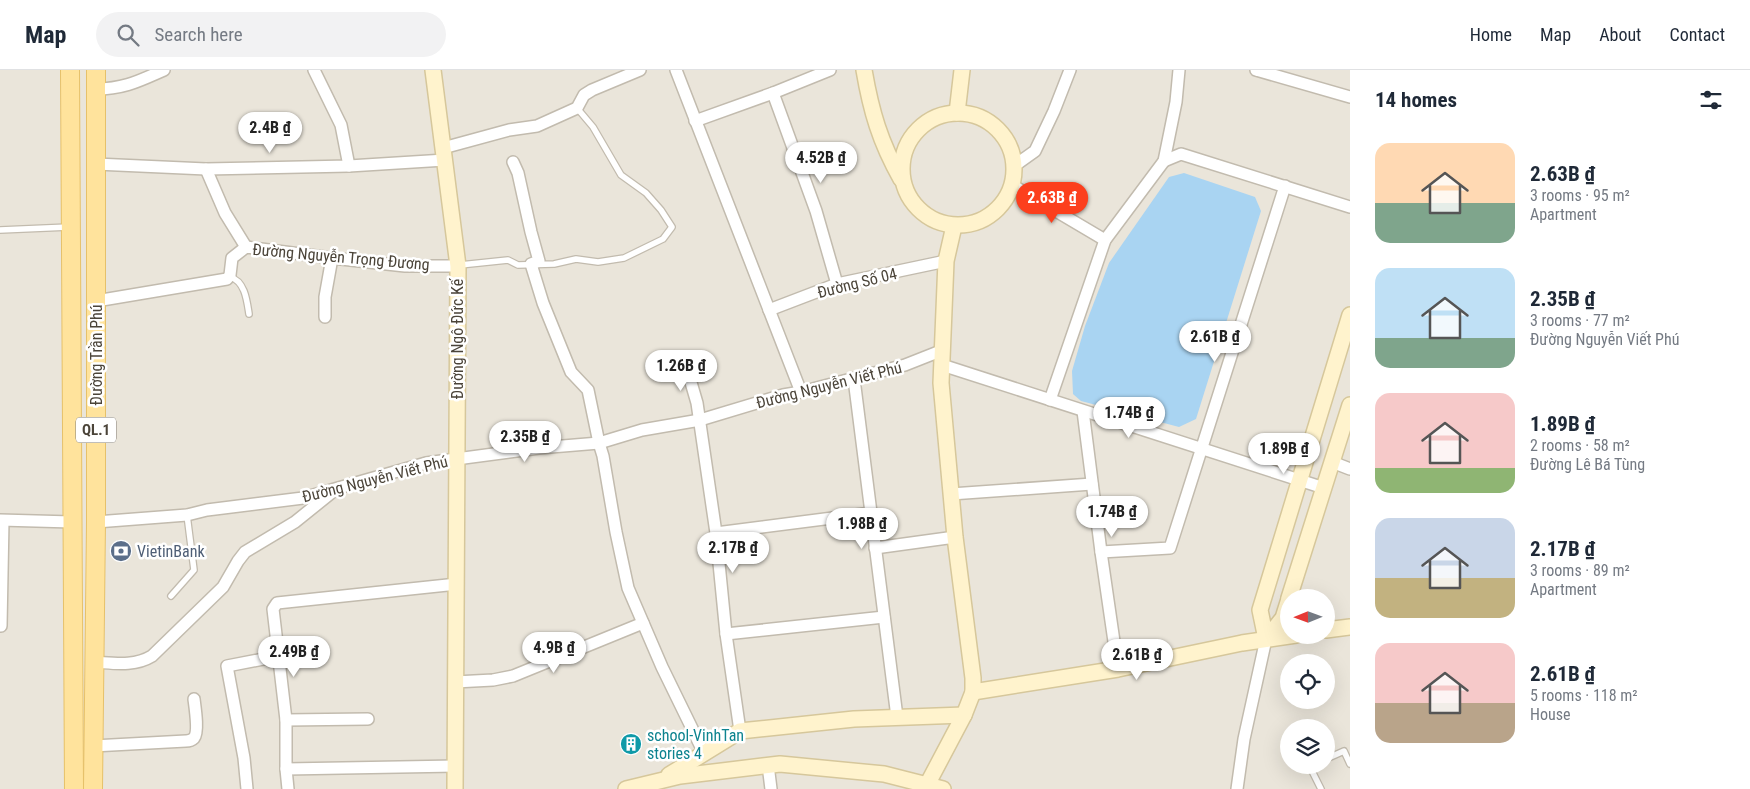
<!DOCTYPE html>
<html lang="en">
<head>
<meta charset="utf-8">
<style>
	:root { --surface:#fff; --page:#f2f2f3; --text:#1f2937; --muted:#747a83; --line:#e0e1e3; --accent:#fc3f1d }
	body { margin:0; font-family:"Roboto Condensed",sans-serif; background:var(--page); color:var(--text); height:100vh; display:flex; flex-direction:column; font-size:19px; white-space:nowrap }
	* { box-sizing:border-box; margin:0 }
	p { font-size:16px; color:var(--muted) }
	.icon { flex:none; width:28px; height:28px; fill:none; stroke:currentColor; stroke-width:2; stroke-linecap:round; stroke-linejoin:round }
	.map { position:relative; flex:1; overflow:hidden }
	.drawer { display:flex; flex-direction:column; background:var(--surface); width:400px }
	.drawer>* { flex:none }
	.needle { width:32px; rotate:269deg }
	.controls { position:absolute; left:1280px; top:519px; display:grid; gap:10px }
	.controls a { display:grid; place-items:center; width:55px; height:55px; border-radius:50%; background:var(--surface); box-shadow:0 5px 20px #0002; font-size:25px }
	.price { position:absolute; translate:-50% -42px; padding:0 11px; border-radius:18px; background:#fff; color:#222; font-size:16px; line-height:32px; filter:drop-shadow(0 1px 2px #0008) }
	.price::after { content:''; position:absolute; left:50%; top:30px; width:15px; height:11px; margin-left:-8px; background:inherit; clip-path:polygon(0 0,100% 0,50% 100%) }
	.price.current { background:var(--accent); color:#fff }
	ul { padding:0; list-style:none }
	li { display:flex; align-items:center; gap:15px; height:125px; padding:0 25px }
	li span { display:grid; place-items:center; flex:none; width:140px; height:100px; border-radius:15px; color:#555 }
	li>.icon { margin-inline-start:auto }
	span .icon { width:60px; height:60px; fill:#fffc; stroke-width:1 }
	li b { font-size:21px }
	h2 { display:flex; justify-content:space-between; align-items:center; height:60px; padding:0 25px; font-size:21px }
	header { display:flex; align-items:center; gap:30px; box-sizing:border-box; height:70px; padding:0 25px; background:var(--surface); border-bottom:1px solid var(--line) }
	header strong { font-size:24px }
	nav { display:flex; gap:28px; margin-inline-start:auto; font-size:18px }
	.search { width:350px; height:45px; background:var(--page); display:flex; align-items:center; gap:12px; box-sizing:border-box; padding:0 18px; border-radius:28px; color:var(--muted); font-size:19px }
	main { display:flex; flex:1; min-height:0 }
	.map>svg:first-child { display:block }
	.residential { fill:#eae5da; fill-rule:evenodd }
	.water { fill:#a9d4f2 }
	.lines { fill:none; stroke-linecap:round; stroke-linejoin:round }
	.lane-casing { stroke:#c2bbae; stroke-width:8 }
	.street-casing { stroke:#c2bbae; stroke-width:14 }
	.secondary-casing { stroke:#d6c79b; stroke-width:18 }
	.primary-casing { stroke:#e6c16a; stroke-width:20 }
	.lane { stroke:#fff; stroke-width:5.5 }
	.street { stroke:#fff; stroke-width:11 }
	.secondary { stroke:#fff3cd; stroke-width:15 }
	.primary { stroke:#ffe39c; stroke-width:18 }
	.labels { text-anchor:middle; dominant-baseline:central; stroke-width:5; stroke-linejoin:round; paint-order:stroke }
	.shield { fill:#fff; stroke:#817c74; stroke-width:1 }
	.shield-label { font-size:15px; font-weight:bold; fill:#4b4439 }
	.street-label { font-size:16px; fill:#4b4439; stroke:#fff }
	.service-label { font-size:16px; fill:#4e5e75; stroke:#fff; text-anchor:start }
	.culture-label { font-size:16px; fill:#0d838f; stroke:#fff; text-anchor:start }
</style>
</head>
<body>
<header>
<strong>Map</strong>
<div class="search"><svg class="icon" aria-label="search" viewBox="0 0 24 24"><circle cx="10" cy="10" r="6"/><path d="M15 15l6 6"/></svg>Search here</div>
<nav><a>Home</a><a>Map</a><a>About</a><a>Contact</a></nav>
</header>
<main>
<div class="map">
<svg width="1350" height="719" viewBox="0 0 1350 719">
	<rect width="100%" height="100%" fill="#f6f3ec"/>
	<path class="residential" d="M0 0H1350V719H0ZM1289 528H1326V565H1289ZM1289 592H1326V630H1289ZM1289 658H1326V695H1289Z"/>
	<polygon class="water" points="1184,103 1255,127 1261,141 1196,349 1179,357 1081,331 1073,324 1072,301 1085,256 1109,193 1169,107"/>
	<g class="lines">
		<g class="lane-casing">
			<g id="lane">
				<polyline points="0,160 69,157"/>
				<polyline points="460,195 508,190 518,195 554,194 576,189 598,192 624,188 663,169 672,157 661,140 646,123 621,105 593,57 577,38"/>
				<path d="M230 207C245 211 247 231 249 244"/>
				<polyline points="171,526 194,500 187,445"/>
				<polyline points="1326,689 1344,681 1350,694"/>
				<polyline points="1314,695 1310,697 1321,719"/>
			</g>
		</g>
		<g class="street-casing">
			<g id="street">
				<polyline points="314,0 341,55 349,96"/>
				<polyline points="676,0 801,322"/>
				<polyline points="1256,0 1350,27"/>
				<path d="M96 19C124 19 139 11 164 0"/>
				<polyline points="773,23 816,141 837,214"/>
				<polyline points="695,51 773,23 830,0"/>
				<polyline points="443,78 509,60 537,56 577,38 584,25 592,20 640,0"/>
				<polyline points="1164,91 1181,84 1350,137"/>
				<polyline points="513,92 518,103 531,162 539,191 531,194 543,233 571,302 588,320 599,373 603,386 616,462 628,518 662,597 704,683"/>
				<polyline points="96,94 206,99 349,96 445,90"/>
				<polyline points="1014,96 1035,81 1054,41 1070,0"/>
				<polyline points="206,99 225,143 246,177"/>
				<polyline points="1012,115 1105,170"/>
				<polyline points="96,231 227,209 230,205 232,188 246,177 332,188 405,196 458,196"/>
				<polyline points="769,240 837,214 946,191"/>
				<polyline points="325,247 325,227 332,188"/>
				<polyline points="688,291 690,309 697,333 716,463 726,564 740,661"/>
				<polyline points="942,295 1324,418"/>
				<polyline points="854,309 897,647"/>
				<polyline points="1050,330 1105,170 1164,91 1176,32 1179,0"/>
				<polyline points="1083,341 1101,482 1118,599"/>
				<polyline points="1332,392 1350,399"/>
				<polyline points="951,424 1092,414"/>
				<polyline points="0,450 72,452"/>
				<polyline points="96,452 187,445 207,440 303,428 426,393 539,378 599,373 642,360 700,350 783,325 801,322 905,295 943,280"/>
				<polyline points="716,463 871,443"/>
				<polyline points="875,478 955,467"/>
				<polyline points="1101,482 1170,478 1285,116"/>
				<polyline points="1,556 3,451"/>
				<polyline points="726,564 884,547"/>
				<path d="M94 592C113 593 134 597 152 586L223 517 238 491 245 482 295 452 331 423"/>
				<polyline points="455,612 493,610 513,606 643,553"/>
				<polyline points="286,650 368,649"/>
				<path d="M93 676 186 671C189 671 192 670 194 668 199 662 195 637 194 629"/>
				<polyline points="768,695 771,719"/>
				<polyline points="456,696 286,699 286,650 273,539 277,533 457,514"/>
				<polyline points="286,699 288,719"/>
				<polyline points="247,719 244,688 227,596 279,586"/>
				<polyline points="1237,719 1244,669 1266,569"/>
			</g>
		</g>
		<g class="secondary-casing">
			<g id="secondary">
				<polyline points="433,0 458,196 455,719"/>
				<path d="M864 0C871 41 880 72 901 109"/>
				<circle cx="958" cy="99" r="56"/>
				<polyline points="957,43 962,0"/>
				<polyline points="1289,528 1350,335"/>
				<polyline points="1326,560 1350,557"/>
				<polyline points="1266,569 1260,540 1350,245"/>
				<polyline points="1266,569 1283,548 1289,529"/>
				<polyline points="973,622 1118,599 1242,573 1296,565"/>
				<polyline points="669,705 740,661 854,649 964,645"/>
				<polyline points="927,715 964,645 973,622 973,608 955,467 941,313 946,191 954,156"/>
				<polyline points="626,719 680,706 780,694 884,704 943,719"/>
			</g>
		</g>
		<g class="primary-casing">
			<g id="primary">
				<polyline points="70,0 74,719"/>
				<polyline points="93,719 96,452 96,0"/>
			</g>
		</g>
		<use href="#lane" class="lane"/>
		<use href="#street" class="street"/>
		<use href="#secondary" class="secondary"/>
		<use href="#primary" class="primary"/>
	</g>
	<defs>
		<g id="bank-disc" transform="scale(1.125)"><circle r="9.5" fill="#5c6f8a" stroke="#fff"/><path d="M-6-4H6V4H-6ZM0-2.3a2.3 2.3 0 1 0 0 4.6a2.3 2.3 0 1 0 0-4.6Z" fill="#fff"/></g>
		<g id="building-disc" transform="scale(1.125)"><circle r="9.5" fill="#0f9aa8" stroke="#fff"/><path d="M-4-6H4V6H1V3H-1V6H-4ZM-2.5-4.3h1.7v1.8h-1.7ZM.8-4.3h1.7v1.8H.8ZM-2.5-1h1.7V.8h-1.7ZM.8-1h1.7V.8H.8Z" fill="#fff"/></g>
	</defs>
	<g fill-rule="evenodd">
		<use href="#bank-disc" x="121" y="481"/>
		<use href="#building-disc" x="631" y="674"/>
	</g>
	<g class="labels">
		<rect class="shield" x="76" y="347.5" width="40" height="25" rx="4"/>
		<g class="shield-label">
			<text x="96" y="360">QL.1</text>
		</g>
		<g class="street-label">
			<text transform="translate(341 187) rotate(5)">Đường Nguyễn Trọng Đương</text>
			<text transform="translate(857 213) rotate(-14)">Đường Số 04</text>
			<text transform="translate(457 269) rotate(-90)">Đường Ngô Đức Kế</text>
			<text transform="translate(96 285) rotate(-90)">Đường Trần Phú</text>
			<text transform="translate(829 315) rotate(-14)">Đường Nguyễn Viết Phú</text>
			<text transform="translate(375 409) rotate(-14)">Đường Nguyễn Viết Phú</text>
		</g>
		<g class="service-label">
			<text x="137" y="481">VietinBank</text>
		</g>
		<g class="culture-label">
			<text x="647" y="665">school-VinhTan<tspan x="647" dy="18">stories 4</tspan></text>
		</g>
	</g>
</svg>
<div class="controls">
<a><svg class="needle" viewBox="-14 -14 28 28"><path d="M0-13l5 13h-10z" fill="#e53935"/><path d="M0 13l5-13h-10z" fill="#747a83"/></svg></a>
<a><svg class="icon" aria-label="locate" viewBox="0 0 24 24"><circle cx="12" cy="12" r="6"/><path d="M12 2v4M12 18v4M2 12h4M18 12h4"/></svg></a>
<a><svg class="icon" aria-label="layers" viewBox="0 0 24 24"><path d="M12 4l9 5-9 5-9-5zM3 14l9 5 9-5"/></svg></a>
</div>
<b class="price" style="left:270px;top:84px">2.4B ₫</b>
<b class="price" style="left:821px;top:114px">4.52B ₫</b>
<b class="price current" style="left:1052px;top:154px">2.63B ₫</b>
<b class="price" style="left:1215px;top:293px">2.61B ₫</b>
<b class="price" style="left:681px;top:322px">1.26B ₫</b>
<b class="price" style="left:1129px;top:369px">1.74B ₫</b>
<b class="price" style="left:525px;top:393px">2.35B ₫</b>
<b class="price" style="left:1284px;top:405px">1.89B ₫</b>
<b class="price" style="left:1112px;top:468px">1.74B ₫</b>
<b class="price" style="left:862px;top:480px">1.98B ₫</b>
<b class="price" style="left:733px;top:504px">2.17B ₫</b>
<b class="price" style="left:554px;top:604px">4.9B ₫</b>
<b class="price" style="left:294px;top:608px">2.49B ₫</b>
<b class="price" style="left:1137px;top:611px">2.61B ₫</b>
</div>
<section class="drawer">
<h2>14 homes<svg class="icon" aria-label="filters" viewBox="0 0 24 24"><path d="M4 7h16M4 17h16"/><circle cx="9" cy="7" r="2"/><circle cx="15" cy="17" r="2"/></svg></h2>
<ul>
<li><span style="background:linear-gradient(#ffd9b3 60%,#7fa58c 0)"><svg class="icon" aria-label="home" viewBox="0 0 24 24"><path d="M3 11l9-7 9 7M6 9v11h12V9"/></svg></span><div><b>2.63B ₫</b><p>3 rooms · 95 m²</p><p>Apartment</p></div></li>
<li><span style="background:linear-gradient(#bfe0f5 70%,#7fa58c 0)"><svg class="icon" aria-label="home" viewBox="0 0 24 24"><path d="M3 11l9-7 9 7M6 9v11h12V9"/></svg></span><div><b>2.35B ₫</b><p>3 rooms · 77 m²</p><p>Đường Nguyễn Viết Phú</p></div></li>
<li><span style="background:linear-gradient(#f6c9c9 75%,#8fb573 0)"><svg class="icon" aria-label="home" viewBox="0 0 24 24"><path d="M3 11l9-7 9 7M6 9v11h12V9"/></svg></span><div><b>1.89B ₫</b><p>2 rooms · 58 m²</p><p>Đường Lê Bá Tùng</p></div></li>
<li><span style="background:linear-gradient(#c9d6e8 60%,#c2b280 0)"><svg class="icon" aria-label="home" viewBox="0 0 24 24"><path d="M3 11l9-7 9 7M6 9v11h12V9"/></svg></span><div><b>2.17B ₫</b><p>3 rooms · 89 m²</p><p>Apartment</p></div></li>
<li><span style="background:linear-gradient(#f6c9c9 60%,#b9a48a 0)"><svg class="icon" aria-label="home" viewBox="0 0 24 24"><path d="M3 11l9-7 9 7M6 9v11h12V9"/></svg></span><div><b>2.61B ₫</b><p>5 rooms · 118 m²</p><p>House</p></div></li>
</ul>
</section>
</main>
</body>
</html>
